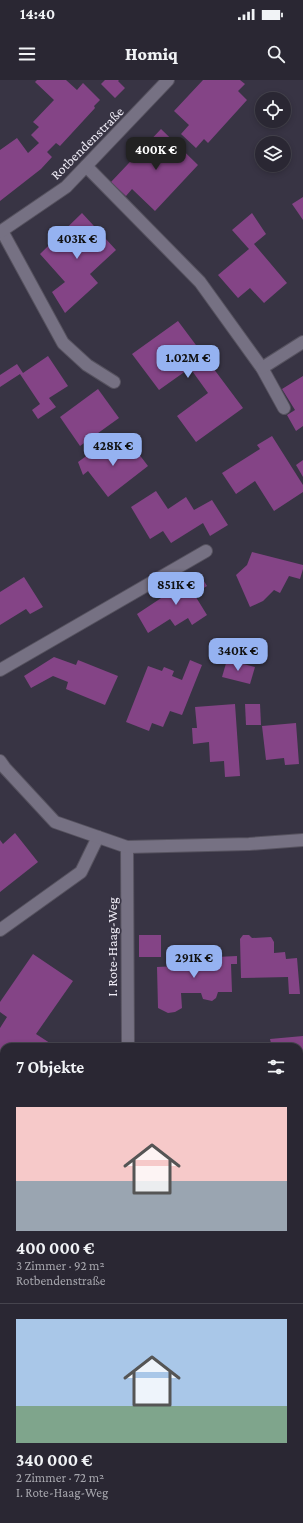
<!DOCTYPE html>
<html lang="de">
<head>
<meta charset="utf-8">
<style>
	:root { --surface:#2a2733; --page:#36333f; --text:#f1f3f6; --muted:#a5a5ac; --line:#46444e; --accent:#95b2f1 }
	body { margin:0; font-family:"Crimson Pro",serif; background:var(--page); color:var(--text); height:100vh; display:flex; flex-direction:column; font-size:15px; white-space:nowrap }
	* { box-sizing:border-box; margin:0 }
	p { font-size:13px; color:var(--muted) }
	.icon { flex:none; width:22px; height:22px; fill:none; stroke:currentColor; stroke-width:2; stroke-linecap:round; stroke-linejoin:round }
	.map { position:relative; flex:1; overflow:hidden }
	.panel { position:absolute; left:0px; top:963px; width:303px; height:480px; display:flex; flex-direction:column; background:var(--surface); border-radius:12px 12px 0 0; box-shadow:0 2px 6px #0003,0 0 0 1px var(--line) }
	.panel>* { flex:none }
	.fabs { position:absolute; left:255px; top:12px; display:grid; gap:8px }
	.fabs a { display:grid; place-items:center; width:36px; height:36px; border-radius:50%; background:var(--surface); box-shadow:0 2px 6px #0003,0 0 0 1px var(--line); font-size:20px }
	.price { position:absolute; translate:-50% -34px; padding:0 9px; border-radius:8px; background:var(--accent); color:#111; font-size:13px; line-height:26px; filter:drop-shadow(0 1px 2px #0008) }
	.price::after { content:''; position:absolute; left:50%; top:24px; width:12px; height:9px; margin-left:-6px; background:inherit; clip-path:polygon(0 0,100% 0,50% 100%) }
	.price.active { background:#222; color:#fff }
	ul { padding:0; list-style:none }
	li { display:grid; align-content:center; gap:8px; height:212px; padding:0 16px }
	li+li { border-top:1px solid var(--line) }
	li span { display:grid; place-items:center; height:124px; border-radius:0px; color:#555 }
	li>.icon { margin-inline-start:auto }
	span .icon { width:72px; height:72px; fill:#fffc; stroke-width:1 }
	li b { font-size:17px }
	h2 { display:flex; justify-content:space-between; align-items:center; height:48px; padding:0 16px; font-size:17px }
	.status { display:flex; justify-content:space-between; align-items:center; height:28px; padding:0 20px; background:var(--surface); direction:ltr }
	.status svg { height:11px; fill:currentColor }
	header { display:flex; justify-content:space-between; align-items:center; height:52px; padding:0 16px; background:var(--surface); font-size:18px; font-weight:800 }
	.map>svg:first-child { display:block }
	.building { fill:#844486 }
	.lines { fill:none; stroke-linecap:round; stroke-linejoin:round }
	.lane-casing { stroke:#56525f; stroke-width:14 }
	.street-casing { stroke:#56525f; stroke-width:14 }
	.lane { stroke:#767183; stroke-width:12 }
	.street { stroke:#767183; stroke-width:12 }
	.labels { text-anchor:middle; dominant-baseline:central; stroke-width:3; stroke-linejoin:round; paint-order:stroke }
	.street-label { font-size:14px; fill:#efecf6; stroke:#383444 }
</style>
</head>
<body>
<div class="status"><b>14:40</b><svg viewBox="0 0 49 12"><path d="M0 12V9h3v3zM5 12V6h3v6zM10 12V3h3v9zM15 12V0h3v12zM26 1h20v11H26zM47 4h2v5h-2z"/></svg></div>
<header><svg class="icon" aria-label="menu" viewBox="0 0 24 24"><path d="M4 6h16M4 12h16M4 18h16"/></svg>Homiq<svg class="icon" aria-label="search" viewBox="0 0 24 24"><circle cx="10" cy="10" r="6"/><path d="M15 15l6 6"/></svg></header>
<div class="map">
<svg width="303" height="1443" viewBox="0 0 303 1443">
	<rect width="100%" height="100%" fill="#383444"/>
	<g class="building">
		<polygon points="37,0 66,0 77,10 83,3 100,20 94,26 95,28 60,66 56,63 47,72 52,77 41,89 0,121 0,70 17,58 28,73 39,63 31,55 39,47 33,42 54,20 35,2"/>
		<polygon points="105,0 119,0 118,1 125,8 115,18 101,4"/>
		<polygon points="203,0 240,0 245,4 238,11 247,20 208,63 204,59 196,68 181,54 189,45 174,31"/>
		<polygon points="161,49 198,85 155,131 132,109 126,116 111,102"/>
		<polygon points="303,117 303,140 292,124"/>
		<polygon points="82,133 116,170 90,194 98,203 65,233 52,212 65,202 40,174"/>
		<polygon points="252,133 266,154 254,164 287,203 264,223 250,208 238,218 218,195 249,169 232,150"/>
		<polygon points="178,241 243,328 196,362 177,336 208,313 190,288 159,310 132,274"/>
		<polygon points="48,276 68,306 49,318 56,327 38,339 32,330 40,324 20,294 0,307 0,295 17,284 23,293"/>
		<polygon points="303,296 303,346 296,351 287,335 295,330 282,309"/>
		<polygon points="98,309 119,338 80,366 60,337"/>
		<polygon points="272,356 303,405 303,412 274,431 255,401 236,414 222,393 260,369 257,365"/>
		<polygon points="129,361 148,386 108,417 88,391 83,395 78,382 103,364 111,374"/>
		<polygon points="303,380 303,397 296,385"/>
		<polygon points="156,411 168,429 186,417 194,430 212,420 228,445 210,456 203,443 171,463 163,451 150,459 131,427"/>
		<polygon points="252,472 303,485 303,489 300,499 289,496 280,513 274,510 263,521 250,527 236,495 247,485"/>
		<polygon points="199,493 207,506 194,514 207,535 192,545 188,538 175,546 170,539 148,553 137,534"/>
		<polygon points="24,497 43,527 30,534 26,529 0,545 0,512"/>
		<polygon points="54,577 76,585 78,580 118,596 105,625 66,609 68,602 53,596 31,608 24,596"/>
		<polygon points="190,580 202,585 182,635 170,631 163,647 152,643 149,651 126,642 148,586 162,591 164,587 174,591 172,596 182,600"/>
		<polygon points="227,580 255,587 250,604 222,597"/>
		<polygon points="235,624 240,696 225,697 224,681 210,682 209,662 193,664 192,648 197,648 195,627"/>
		<polygon points="245,624 260,624 261,645 246,645"/>
		<polygon points="296,643 299,684 285,685 284,678 266,680 262,646"/>
		<polygon points="15,753 38,782 0,812 0,760 3,764"/>
		<rect x="139" y="855" width="22" height="22"/>
		<polygon points="243,855 249,855 252,858 271,857 274,862 274,873 285,872 286,879 297,878 300,914 289,914 288,897 241,898 240,859"/>
		<polygon points="193,872 216,872 216,877 237,876 237,884 231,884 232,912 218,912 216,918 212,921 203,919 201,913 181,913 182,928 175,932 168,933 158,928 157,887 178,886 178,878 193,877"/>
		<polygon points="33,874 73,901 36,954 56,967 4,967 4,998 0,995 0,948 7,937 0,932 0,922"/>
		<polygon points="303,956 303,1059 299,1059 299,967 258,967 258,964 271,963 270,959"/>
		<rect x="0" y="1069" width="4" height="23"/>
		<polygon points="303,1097 303,1142 299,1143 299,1098"/>
		<rect x="0" y="1103" width="4" height="28"/>
		<polygon points="0,1320 4,1321 4,1390 0,1389"/>
	</g>
	<g class="lines">
		<g class="lane-casing">
			<g id="lane">
				<polyline points="86,86 200,202 262,288 284,328"/>
				<polyline points="2,151 63,263 87,285 114,302"/>
				<polyline points="262,288 303,262"/>
				<polyline points="0,590 206,471"/>
				<polyline points="127,767 128,967"/>
				<polyline points="0,850 81,792 98,757"/>
				<polyline points="299,1369 303,1352"/>
				<polyline points="282,1443 283,1439"/>
			</g>
		</g>
		<g class="street-casing">
			<g id="street">
				<polyline points="0,152 66,107 168,0"/>
				<polyline points="0,681 5,688 55,742 127,767 249,764 303,760"/>
				<polyline points="36,1443 37,1439"/>
			</g>
		</g>
		<use href="#lane" class="lane"/>
		<use href="#street" class="street"/>
	</g>
	<g class="labels">
		<g class="street-label">
			<text transform="translate(87 63) rotate(-45)">Rotbendenstraße</text>
			<text transform="translate(112 867) rotate(-90)">I. Rote-Haag-Weg</text>
		</g>
	</g>
</svg>
<div class="fabs">
<a><svg class="icon" aria-label="locate" viewBox="0 0 24 24"><circle cx="12" cy="12" r="6"/><path d="M12 2v4M12 18v4M2 12h4M18 12h4"/></svg></a>
<a><svg class="icon" aria-label="layers" viewBox="0 0 24 24"><path d="M12 4l9 5-9 5-9-5zM3 14l9 5 9-5"/></svg></a>
</div>
<b class="price active" style="left:156px;top:91px">400K €</b>
<b class="price" style="left:77px;top:180px">403K €</b>
<b class="price" style="left:188px;top:299px">1.02M €</b>
<b class="price" style="left:113px;top:387px">428K €</b>
<b class="price" style="left:176px;top:526px">851K €</b>
<b class="price" style="left:238px;top:592px">340K €</b>
<b class="price" style="left:194px;top:899px">291K €</b>
<section class="panel">
<h2>7 Objekte<svg class="icon" aria-label="filters" viewBox="0 0 24 24"><path d="M4 7h16M4 17h16"/><circle cx="9" cy="7" r="2"/><circle cx="15" cy="17" r="2"/></svg></h2>
<ul>
<li><span style="background:linear-gradient(#f6c9c9 60%,#9aa5b1 0)"><svg class="icon" aria-label="home" viewBox="0 0 24 24"><path d="M3 11l9-7 9 7M6 9v11h12V9"/></svg></span><div><b>400 000 €</b><p>3 Zimmer · 92 m²</p><p>Rotbendenstraße</p></div></li>
<li><span style="background:linear-gradient(#a9c7e8 70%,#7fa58c 0)"><svg class="icon" aria-label="home" viewBox="0 0 24 24"><path d="M3 11l9-7 9 7M6 9v11h12V9"/></svg></span><div><b>340 000 €</b><p>2 Zimmer · 72 m²</p><p>I. Rote-Haag-Weg</p></div></li>
</ul>
</section>
</div>
</body>
</html>
